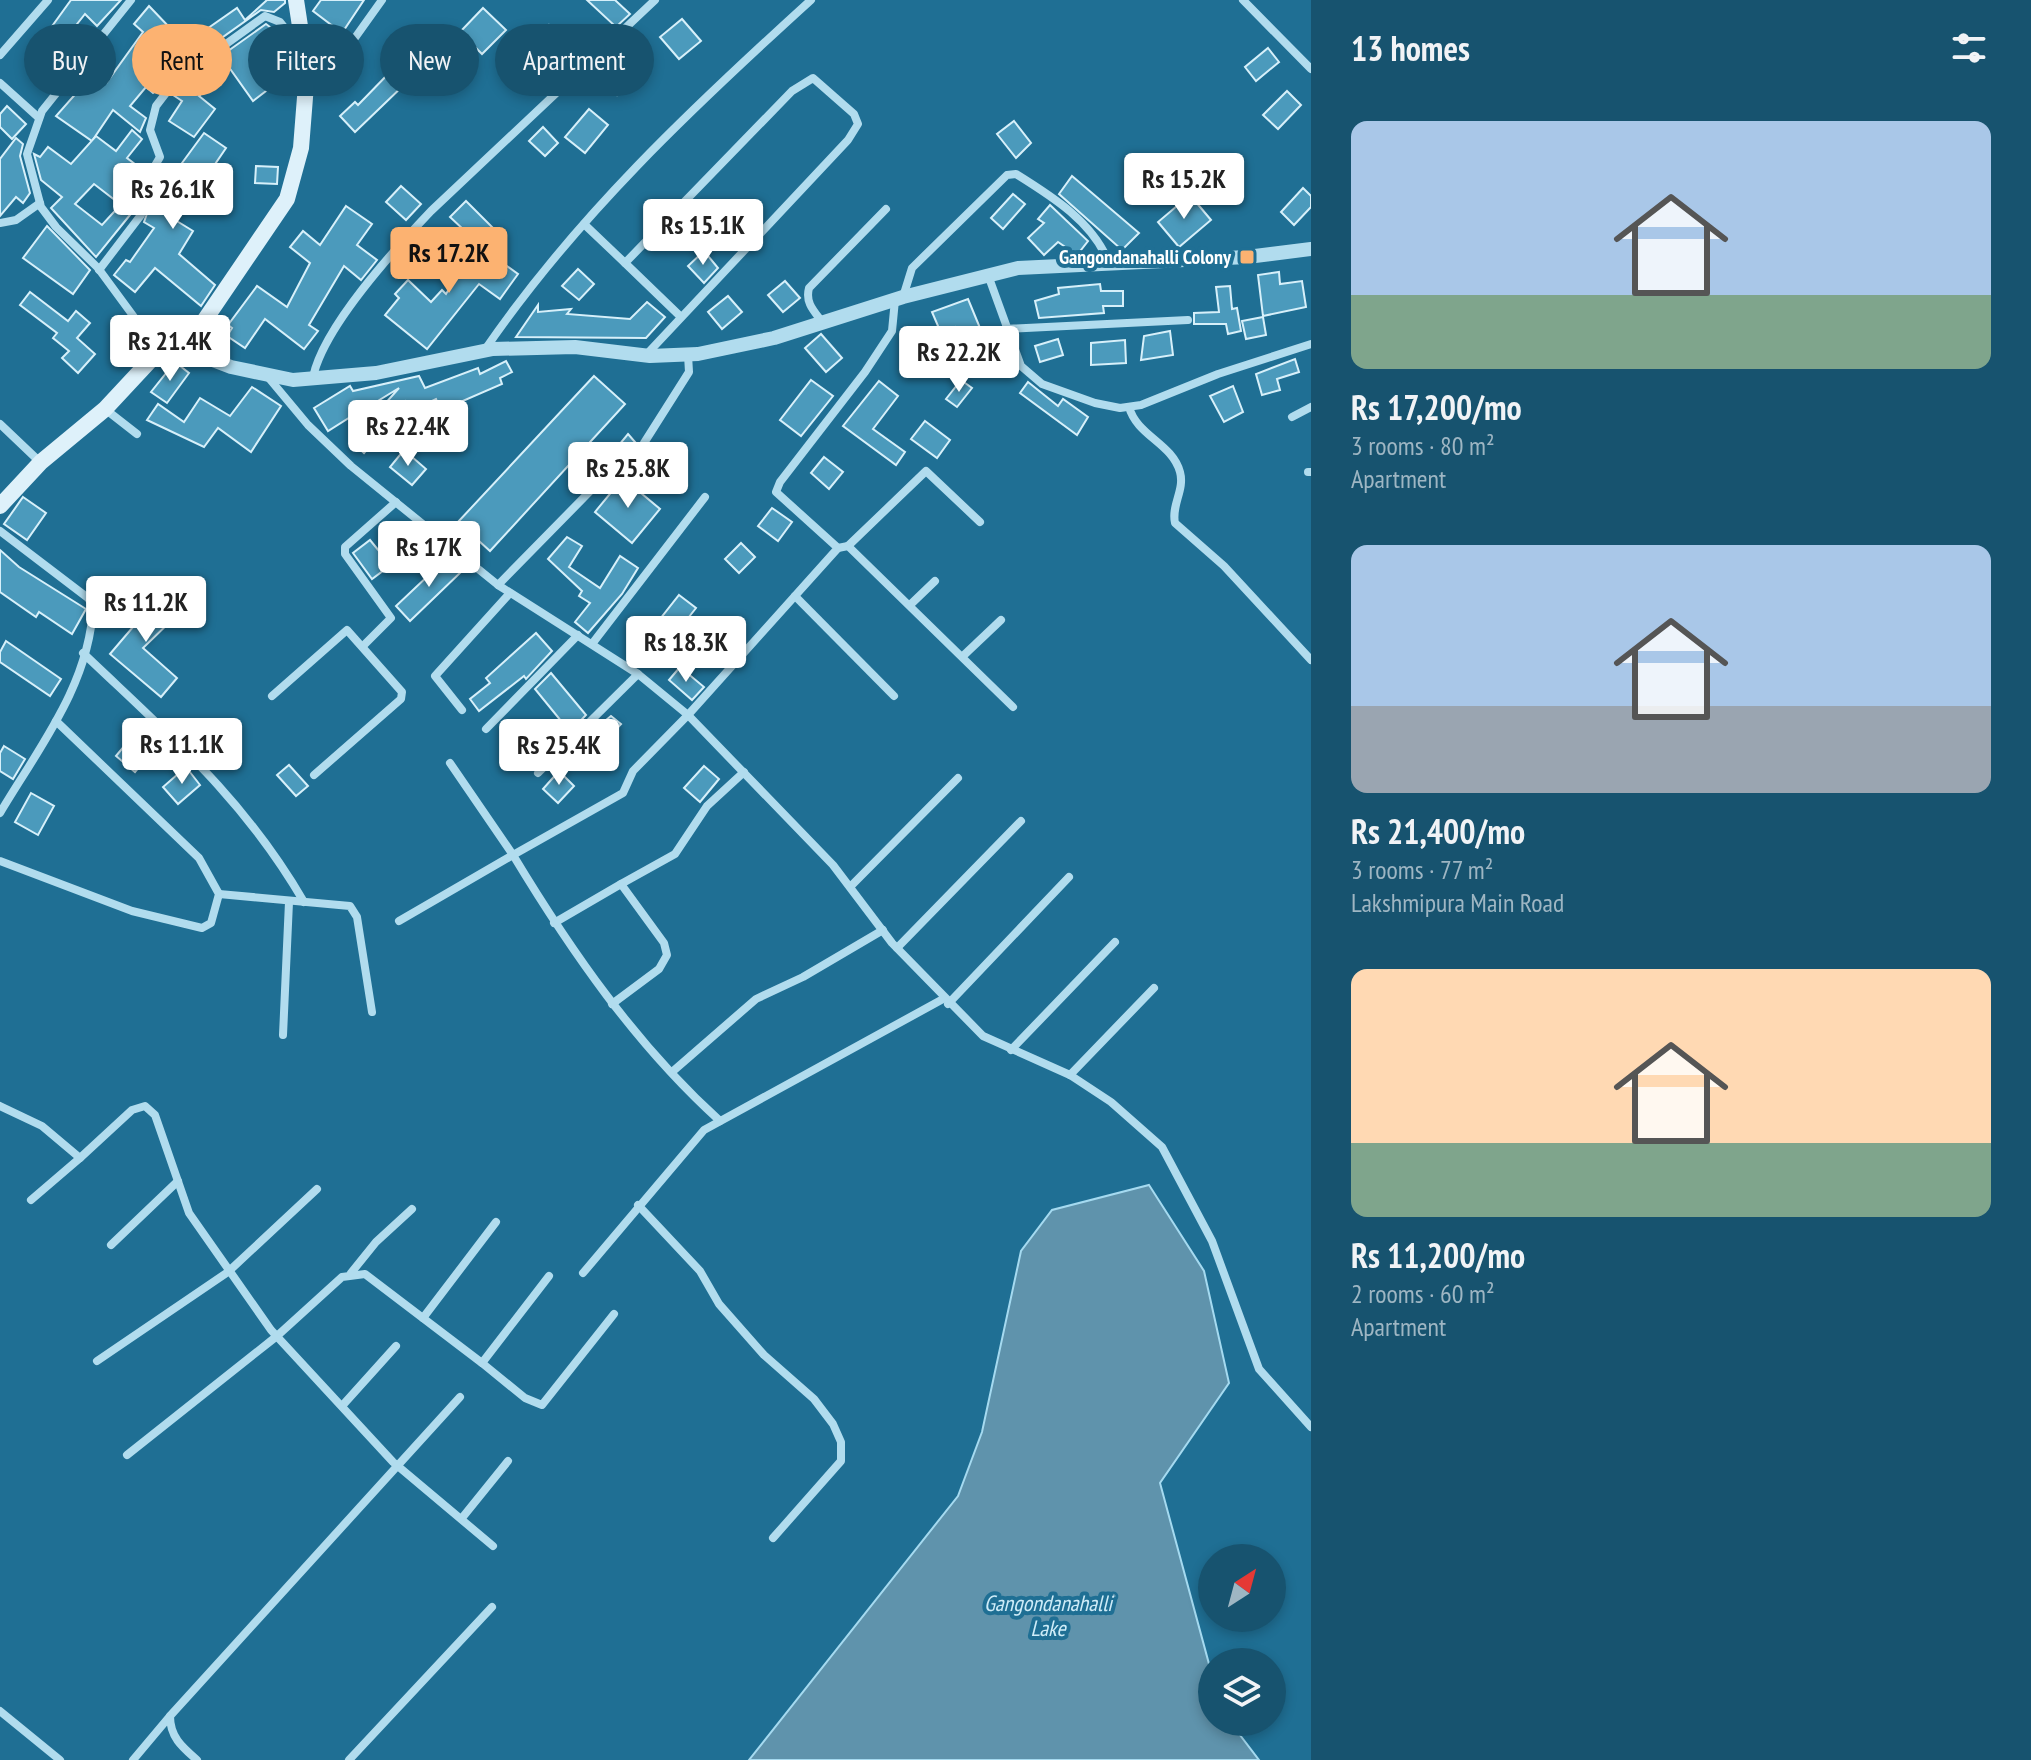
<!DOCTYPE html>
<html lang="en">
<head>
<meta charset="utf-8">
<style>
	:root { --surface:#17536f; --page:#205974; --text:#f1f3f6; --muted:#9eb6c3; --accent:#fcb271 }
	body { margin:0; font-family:"PT Sans Narrow",sans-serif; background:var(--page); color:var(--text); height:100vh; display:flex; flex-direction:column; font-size:30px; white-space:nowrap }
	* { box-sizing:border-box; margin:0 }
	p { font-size:26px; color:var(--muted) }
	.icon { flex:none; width:44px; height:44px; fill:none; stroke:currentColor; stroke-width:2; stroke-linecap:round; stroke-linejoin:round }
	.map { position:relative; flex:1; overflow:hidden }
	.details { display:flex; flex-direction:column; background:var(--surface); width:720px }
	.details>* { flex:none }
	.top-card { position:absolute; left:24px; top:24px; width:760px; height:72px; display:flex; gap:16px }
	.needle { width:52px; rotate:36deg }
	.buttons { position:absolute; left:1198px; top:1544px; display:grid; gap:16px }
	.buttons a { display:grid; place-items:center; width:88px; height:88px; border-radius:50%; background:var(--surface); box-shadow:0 4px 12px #0003; font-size:40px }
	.price { position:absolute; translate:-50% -68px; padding:0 18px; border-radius:8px; background:#fff; color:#222; font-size:26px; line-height:52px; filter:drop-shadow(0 2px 4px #0008) }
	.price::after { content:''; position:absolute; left:50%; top:48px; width:24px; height:18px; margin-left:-12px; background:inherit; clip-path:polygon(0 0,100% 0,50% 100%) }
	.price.on { background:var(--accent); color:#111 }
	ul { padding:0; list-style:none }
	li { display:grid; align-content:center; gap:16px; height:424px; padding:0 40px }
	li span { display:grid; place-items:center; height:248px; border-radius:16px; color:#555 }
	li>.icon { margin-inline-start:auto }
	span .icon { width:144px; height:144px; fill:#fffc; stroke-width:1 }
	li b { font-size:34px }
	h2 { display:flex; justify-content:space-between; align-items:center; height:96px; padding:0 40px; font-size:34px }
	.chip { padding:0 28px; border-radius:36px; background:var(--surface); box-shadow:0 4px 12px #0003; font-size:28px; line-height:72px }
	.chip.on { background:var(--accent); color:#111 }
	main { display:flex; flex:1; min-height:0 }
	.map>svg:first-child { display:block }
	.water { fill:#5f93ac; stroke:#a5daf0; stroke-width:2 }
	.building { fill:#4b9abc; stroke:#d7f0fa; stroke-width:2 }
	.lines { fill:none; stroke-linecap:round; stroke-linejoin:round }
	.minor { stroke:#b1dcee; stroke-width:8 }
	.tertiary { stroke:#b1dcee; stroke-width:14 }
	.secondary { stroke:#def1fa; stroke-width:16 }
	.poi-dot { fill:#fcb271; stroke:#1f6f94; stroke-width:3 }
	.labels { text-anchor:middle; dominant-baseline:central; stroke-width:8; stroke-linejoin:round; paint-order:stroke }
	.poi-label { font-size:20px; font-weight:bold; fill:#fff; stroke:#1f6f94; text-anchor:end }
	.water-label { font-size:22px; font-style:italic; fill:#ceecf8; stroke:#1f6f94 }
</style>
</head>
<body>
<main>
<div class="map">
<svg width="1311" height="1760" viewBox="0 0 1311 1760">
	<rect width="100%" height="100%" fill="#1f6f94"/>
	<polygon class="water" points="1149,1185 1204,1271 1229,1383 1160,1483 1212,1675 1212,1722 1230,1722 1259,1760 749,1760 958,1496 982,1432 1021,1251 1052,1210"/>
	<g class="building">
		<polygon points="71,0 121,0 97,26 85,14 62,43 73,52 48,79 29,62 55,33 50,29"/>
		<polygon points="267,0 285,0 285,3 274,12 261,10 213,44 204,31 237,8 245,20"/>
		<polygon points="321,0 364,0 342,33 313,11"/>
		<polygon points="587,0 615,0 630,14 616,27"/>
		<polygon points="149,6 192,51 183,58 188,63 153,93 146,87 130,106 146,118 140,132 113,110 92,141 56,116 94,73 107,82 143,32 134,24"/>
		<polygon points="483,8 506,30 482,54 460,32"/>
		<polygon points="682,19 701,41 679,59 660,37"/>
		<polygon points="266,24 283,37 273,45 292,71 253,101 221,56"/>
		<polygon points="549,25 579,52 556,78 526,51"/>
		<polygon points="1268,48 1279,62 1256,81 1245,67"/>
		<polygon points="612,65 629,81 617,95 599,78"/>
		<polygon points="393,69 407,82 355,132 340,116 355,102 358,105"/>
		<polygon points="199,72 212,84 199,96 215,109 194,137 169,121 182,101 173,95"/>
		<polygon points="1287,91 1301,105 1278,129 1263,115"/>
		<polygon points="7,106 26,124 12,139 0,127 0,114"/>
		<polygon points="589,109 608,125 585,153 565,137"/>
		<polygon points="1014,121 1031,143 1016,158 997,134"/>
		<polygon points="543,127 558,143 545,156 529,141"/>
		<polygon points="132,130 142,139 127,158 144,171 120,204 94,184 75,204 102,225 124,201 134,210 96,257 51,208 62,197 41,180 34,154 40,157 48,147 71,164 96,136 116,151"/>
		<polygon points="204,133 226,148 211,170 204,165 167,215 193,231 179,254 215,285 201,306 155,268 135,292 114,275 126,260 130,262 154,228 144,222 149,208"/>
		<polygon points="16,138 23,144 20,156 30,193 23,203 16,197 0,216 0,159"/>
		<polygon points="256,166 278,167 277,184 255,183"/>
		<polygon points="1072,176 1139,233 1122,250 1059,194"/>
		<polygon points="401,186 421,204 406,220 386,202"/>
		<polygon points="1303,188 1311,196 1311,207 1294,225 1281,212"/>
		<polygon points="1013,194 1025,204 1003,229 991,218"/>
		<polygon points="1190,195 1211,220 1179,247 1158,222"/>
		<polygon points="466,201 495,230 480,245 450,217"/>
		<polygon points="1050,205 1088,241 1077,255 1058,242 1044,255 1028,238 1044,223 1038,219"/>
		<polygon points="346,206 372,224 357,245 377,260 361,280 344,266 309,325 318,331 304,349 265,319 245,348 227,336 232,328 228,325 257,286 287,307 310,263 290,247 303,231 320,245"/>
		<polygon points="47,226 90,270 73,294 23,258"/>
		<polygon points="472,241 518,274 500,299 479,284 427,349 385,315 399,298 395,294 408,280 431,302 442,290 446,294 460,271 454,266"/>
		<polygon points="704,251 718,268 704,283 688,266"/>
		<polygon points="578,269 594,284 579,300 562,286"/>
		<polygon points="1279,272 1280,284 1302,281 1306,307 1263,316 1258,275"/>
		<polygon points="785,281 800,298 783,312 768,295"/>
		<polygon points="1100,284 1101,291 1123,291 1123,306 1103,306 1104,313 1039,318 1035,301 1059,294 1058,288"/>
		<polygon points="1230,286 1232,309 1237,308 1241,331 1228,334 1226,324 1194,324 1194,313 1219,312 1216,287"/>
		<polygon points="30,292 68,321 76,311 90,323 77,338 95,354 78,373 62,358 69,351 53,338 57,333 20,305"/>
		<polygon points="728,296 742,312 722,329 708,312"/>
		<polygon points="968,299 980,328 959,336 955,327 941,333 932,312"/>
		<polygon points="647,302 665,317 646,338 516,337 538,305 538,312 571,309 567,314 630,319"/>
		<polygon points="1263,317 1266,335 1246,339 1242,321"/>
		<polygon points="1170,331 1173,355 1141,360 1144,336"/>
		<polygon points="821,334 842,358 826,372 805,348"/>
		<polygon points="1058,339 1063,355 1040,362 1035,346"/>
		<polygon points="1125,340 1126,363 1091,365 1091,343"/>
		<polygon points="919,341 938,354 923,376 904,362"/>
		<polygon points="1295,359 1299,372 1277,379 1280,390 1262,395 1256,374"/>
		<polygon points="506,361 512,372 500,378 502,384 458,403 466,423 449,430 436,399 410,411 405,401 383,406 399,388 363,410 352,412 355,414 328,431 314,408 350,386 353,391 419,376 425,388 478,368 480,374"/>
		<polygon points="175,362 189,373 167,403 151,392"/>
		<polygon points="594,376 625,404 490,551 458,522"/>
		<polygon points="811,380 833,396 801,436 780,420"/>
		<polygon points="961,380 972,388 957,407 946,399"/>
		<polygon points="879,381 898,396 873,429 905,452 896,465 843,426"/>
		<polygon points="1028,382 1058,406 1063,399 1088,417 1077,435 1020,393"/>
		<polygon points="1233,386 1243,412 1224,422 1210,396"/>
		<polygon points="252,387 281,406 251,452 218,428 204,447 147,420 158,404 184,422 200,398 230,416"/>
		<polygon points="925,421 950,440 937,458 911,439"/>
		<polygon points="366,424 379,436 364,453 351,441"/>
		<polygon points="628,434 642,450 621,476 605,462"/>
		<polygon points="404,450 426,469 412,485 390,467"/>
		<polygon points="824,457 843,472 829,489 811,473"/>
		<polygon points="623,478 660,509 632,543 595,512"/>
		<polygon points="23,497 46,513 27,540 4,524"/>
		<polygon points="772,508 792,522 778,541 758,526"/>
		<polygon points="401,530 416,546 372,579 353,553 370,540 379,551"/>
		<polygon points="567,537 582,546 569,567 600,588 620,556 638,568 622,594 588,633 575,622 590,603 579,596 582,591 548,559"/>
		<polygon points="741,543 755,557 739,573 725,559"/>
		<polygon points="0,550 19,567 86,609 72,634 39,612 36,617 0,592"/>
		<polygon points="448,557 462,571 410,621 396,606"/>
		<polygon points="150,591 176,616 143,648 177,678 161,697 110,654 139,620 130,610"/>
		<polygon points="679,595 696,608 651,665 634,652"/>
		<polygon points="536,633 552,651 526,679 524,676 479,711 470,699 490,683 486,678"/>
		<polygon points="6,641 61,679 50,696 0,662 0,652"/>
		<polygon points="680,667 704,687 692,700 669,680"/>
		<polygon points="551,673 586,715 570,732 535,689"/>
		<polygon points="611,716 621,724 592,755 579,742"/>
		<polygon points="515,724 531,742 520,753 503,735"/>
		<polygon points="131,738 150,754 135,772 116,756"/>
		<polygon points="4,746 25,759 13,779 0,771 0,753"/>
		<polygon points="289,765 308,786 296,796 277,775"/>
		<polygon points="704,766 719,779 700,802 684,788"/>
		<polygon points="186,767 200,785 178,804 163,787"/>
		<polygon points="559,771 574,786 558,803 543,789"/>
		<polygon points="31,793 54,806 38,835 15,822"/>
	</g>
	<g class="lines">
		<g class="minor">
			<polyline points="131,0 42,111 27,154 41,207 56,227 98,268 159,351"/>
			<polyline points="1243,0 1311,69"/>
			<polyline points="0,55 48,0"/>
			<polyline points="307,72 352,42 382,0"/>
			<polyline points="0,83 39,118"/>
			<polyline points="0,223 16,220 40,203"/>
			<polyline points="584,224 625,263"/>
			<polyline points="99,270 141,215 143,186 160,157 150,130 156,106 176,80 265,16 280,22 301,48"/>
			<polyline points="988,275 1021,366 1042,384 1095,403 1120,408 1141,405 1218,374 1311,344"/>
			<path d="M903 297 912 268 1007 175 1016 174C1053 197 1093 222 1109 263"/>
			<path d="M823 323C814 311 805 303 809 288L886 209"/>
			<polyline points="1005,329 1188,320"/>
			<path d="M484 351C575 218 692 108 811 0"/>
			<polyline points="646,355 848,140 858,124 854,114 813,78 792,91 625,263 681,317"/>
			<polyline points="268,377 308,425 351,466 498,585 638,674 688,715 833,865 892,943 983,1036 1070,1075 1111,1102 1162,1147 1212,1241 1259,1369 1311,1427"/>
			<path d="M313 377C324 326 394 250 431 211L655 0"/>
			<path d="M1129 407C1137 436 1172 443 1180 472 1185 490 1171 505 1175 523L1224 566 1311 660"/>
			<polyline points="105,409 137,434"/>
			<polyline points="1292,417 1311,407"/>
			<polyline points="0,424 40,462"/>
			<polyline points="644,443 689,372 688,355"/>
			<polyline points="1308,472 1311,472"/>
			<path d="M0 531 88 598 93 606C90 684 38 749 0 813"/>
			<polyline points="848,546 926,471 980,522"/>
			<polyline points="838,548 848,546 1013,707"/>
			<polyline points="498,585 603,478"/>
			<polyline points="795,596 894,696"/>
			<polyline points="910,605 935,581"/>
			<polyline points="592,644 705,497"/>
			<polyline points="363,646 391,618 345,554 345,547 396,502"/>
			<path d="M83 653C169 735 243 797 304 902"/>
			<polyline points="963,656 1001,620"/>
			<polyline points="272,696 347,630 402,692 401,699 314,775"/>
			<polyline points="462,710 435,676 510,593"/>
			<polyline points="486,729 578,635"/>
			<polyline points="450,763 513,855 623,793 633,771 688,715 838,548 776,492 780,482 865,372 892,331 895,300"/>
			<polyline points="538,773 638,674"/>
			<polyline points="0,861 132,911 202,928 211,923 219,894 199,858 56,721"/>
			<polyline points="621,884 675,854 707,806 744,772"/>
			<polyline points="851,886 958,778"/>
			<polyline points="219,894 350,906 357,917 372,1012"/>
			<path d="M399 921 513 855C571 951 636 1045 720 1121"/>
			<polyline points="554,923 621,884 664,943 667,955 659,969 612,1004"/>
			<polyline points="897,948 1021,821"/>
			<polyline points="948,1004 1069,877"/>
			<polyline points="283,1035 289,902"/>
			<polyline points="1011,1050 1115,942"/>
			<polyline points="672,1072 756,999 803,977 883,930"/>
			<polyline points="1070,1075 1154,988"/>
			<polyline points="0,1106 42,1126 80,1158 132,1110 145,1106 155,1115 189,1213 271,1330 393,1462 493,1546"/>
			<polyline points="31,1200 80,1158"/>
			<polyline points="638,1205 700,1271 719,1304 764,1355 814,1399 833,1424 841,1442 841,1461 773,1538"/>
			<polyline points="111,1245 178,1181"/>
			<polyline points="351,1273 376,1242 412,1209"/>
			<polyline points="583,1273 704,1130 943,999"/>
			<polyline points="423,1318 496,1222"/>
			<polyline points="97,1361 228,1272 317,1189"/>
			<polyline points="482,1363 525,1398 542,1405 614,1314"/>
			<polyline points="342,1406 396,1346"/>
			<polyline points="127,1455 277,1336 342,1277 365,1274 482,1363 549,1276"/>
			<polyline points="462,1518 508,1461"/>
			<polyline points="0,1711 60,1760"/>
			<polyline points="133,1760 170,1716"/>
			<path d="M197 1760C182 1747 170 1737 170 1716L460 1397"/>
			<polyline points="349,1760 492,1607"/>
		</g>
		<polyline class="tertiary" points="171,344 231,367 293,380 376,373 493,349 575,347 650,356 698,354 774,338 903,297 1018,268 1247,257 1311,249"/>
		<polyline class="secondary" points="0,506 41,462 105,409 159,351 202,324 287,199 301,148 307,72 296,0"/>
	</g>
	<rect class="poi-dot" x="1239" y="249" width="16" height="16" rx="4"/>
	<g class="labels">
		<g class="poi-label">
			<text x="1231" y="257">Gangondanahalli Colony</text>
		</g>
		<g class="water-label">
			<text x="1048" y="1603">Gangondanahalli<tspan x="1048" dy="25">Lake</tspan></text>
		</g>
	</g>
</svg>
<div class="buttons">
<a><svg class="needle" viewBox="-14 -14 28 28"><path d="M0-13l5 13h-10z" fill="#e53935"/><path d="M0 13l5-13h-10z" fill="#9eb6c3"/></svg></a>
<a><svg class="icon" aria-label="layers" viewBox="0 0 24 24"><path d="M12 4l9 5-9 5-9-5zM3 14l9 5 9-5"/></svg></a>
</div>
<b class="price" style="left:1184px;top:221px">Rs 15.2K</b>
<b class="price" style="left:173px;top:231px">Rs 26.1K</b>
<b class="price" style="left:703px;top:267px">Rs 15.1K</b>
<b class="price on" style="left:449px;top:295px">Rs 17.2K</b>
<b class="price" style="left:170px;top:383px">Rs 21.4K</b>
<b class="price" style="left:959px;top:394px">Rs 22.2K</b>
<b class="price" style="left:408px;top:468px">Rs 22.4K</b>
<b class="price" style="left:628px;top:510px">Rs 25.8K</b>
<b class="price" style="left:429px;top:589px">Rs 17K</b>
<b class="price" style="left:146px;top:644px">Rs 11.2K</b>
<b class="price" style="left:686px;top:684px">Rs 18.3K</b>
<b class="price" style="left:182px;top:786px">Rs 11.1K</b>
<b class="price" style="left:559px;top:787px">Rs 25.4K</b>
<div class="top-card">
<a class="chip">Buy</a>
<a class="chip on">Rent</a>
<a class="chip">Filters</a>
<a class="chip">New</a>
<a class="chip">Apartment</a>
</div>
</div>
<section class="details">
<h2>13 homes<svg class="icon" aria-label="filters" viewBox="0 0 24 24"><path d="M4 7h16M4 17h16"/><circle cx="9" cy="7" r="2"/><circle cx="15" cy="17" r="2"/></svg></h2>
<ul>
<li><span style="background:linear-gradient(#a9c7e8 70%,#7fa58c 0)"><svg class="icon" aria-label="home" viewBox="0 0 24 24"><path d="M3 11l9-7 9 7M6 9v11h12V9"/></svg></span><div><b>Rs 17,200/mo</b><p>3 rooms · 80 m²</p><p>Apartment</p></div></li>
<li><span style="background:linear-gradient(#a9c7e8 65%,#9aa5b1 0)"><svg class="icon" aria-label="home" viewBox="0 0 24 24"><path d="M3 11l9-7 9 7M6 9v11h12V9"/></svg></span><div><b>Rs 21,400/mo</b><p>3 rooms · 77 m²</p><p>Lakshmipura Main Road</p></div></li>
<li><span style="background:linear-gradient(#ffd9b3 70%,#7fa58c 0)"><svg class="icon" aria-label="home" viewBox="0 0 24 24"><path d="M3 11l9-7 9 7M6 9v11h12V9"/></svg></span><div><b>Rs 11,200/mo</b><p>2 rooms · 60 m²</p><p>Apartment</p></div></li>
</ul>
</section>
</main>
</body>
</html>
